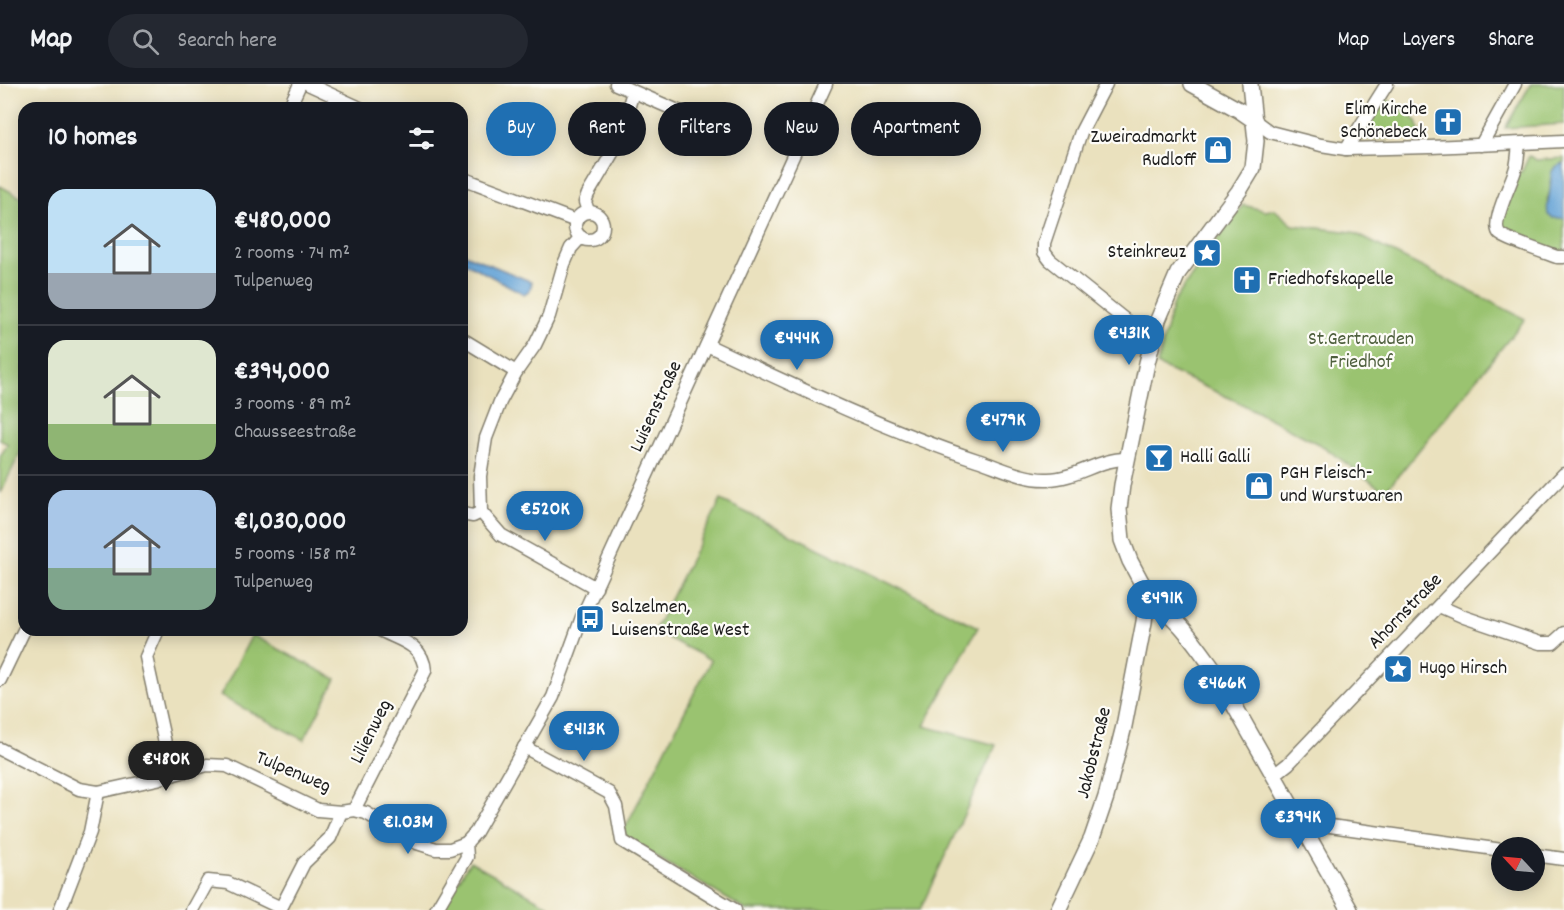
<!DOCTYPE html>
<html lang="en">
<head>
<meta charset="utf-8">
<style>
	:root { --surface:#171b24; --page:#242831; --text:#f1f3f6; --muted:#9ea1a6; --line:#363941; --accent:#1f6fb2 }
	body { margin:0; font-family:Dekko,sans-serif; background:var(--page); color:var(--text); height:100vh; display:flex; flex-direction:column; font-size:22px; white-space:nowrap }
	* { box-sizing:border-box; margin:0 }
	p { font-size:20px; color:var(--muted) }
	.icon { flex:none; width:33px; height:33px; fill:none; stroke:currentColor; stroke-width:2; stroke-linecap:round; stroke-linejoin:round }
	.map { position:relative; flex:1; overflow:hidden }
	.drawer { position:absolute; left:18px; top:18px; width:450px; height:534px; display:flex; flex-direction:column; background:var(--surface); border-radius:18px; box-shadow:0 3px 15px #0003 }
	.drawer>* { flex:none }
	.guide { position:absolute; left:486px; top:18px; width:570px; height:54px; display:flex; gap:12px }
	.needle { width:39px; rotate:296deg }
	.controls { position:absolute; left:1491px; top:753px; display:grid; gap:12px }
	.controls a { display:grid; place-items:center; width:54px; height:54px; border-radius:50%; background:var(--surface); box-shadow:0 3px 15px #0003; font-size:30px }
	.price { position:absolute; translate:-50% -51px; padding:0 14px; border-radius:21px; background:var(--accent); color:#fff; font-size:20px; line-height:39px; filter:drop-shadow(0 2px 3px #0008) }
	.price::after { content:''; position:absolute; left:50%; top:36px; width:18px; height:14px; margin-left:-9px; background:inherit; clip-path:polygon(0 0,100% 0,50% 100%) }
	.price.current { background:#222; color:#fff }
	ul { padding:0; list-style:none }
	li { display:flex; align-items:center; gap:18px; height:150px; padding:0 30px }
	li+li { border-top:2px solid var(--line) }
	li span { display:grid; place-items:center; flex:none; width:168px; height:120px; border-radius:18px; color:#555 }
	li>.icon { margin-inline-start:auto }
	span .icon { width:72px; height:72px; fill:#fffc; stroke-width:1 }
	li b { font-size:26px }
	h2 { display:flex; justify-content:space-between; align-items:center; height:72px; padding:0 30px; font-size:26px }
	.pill { padding:0 21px; border-radius:27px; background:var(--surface); box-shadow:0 3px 15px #0003; font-size:21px; line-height:54px }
	.pill.current { background:var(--accent); color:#fff }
	header { display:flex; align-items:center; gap:36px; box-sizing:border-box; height:84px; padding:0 30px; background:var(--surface); border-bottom:2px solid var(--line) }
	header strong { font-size:28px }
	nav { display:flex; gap:33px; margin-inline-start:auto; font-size:21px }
	.search { width:420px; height:54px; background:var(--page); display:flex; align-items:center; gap:15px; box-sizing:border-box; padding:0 21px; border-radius:33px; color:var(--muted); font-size:22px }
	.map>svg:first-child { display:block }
	.green { fill:#9ac36f; stroke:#5b7046; stroke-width:1.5 }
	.water { fill:#63a2d5; stroke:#405f78; stroke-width:1.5 }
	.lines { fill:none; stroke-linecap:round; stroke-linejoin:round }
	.minor-casing { stroke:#837e6d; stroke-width:15 }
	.tertiary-casing { stroke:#837e6d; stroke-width:18 }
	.minor { stroke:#fff; stroke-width:12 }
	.tertiary { stroke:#fff; stroke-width:15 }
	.labels { text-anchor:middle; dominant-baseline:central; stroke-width:4.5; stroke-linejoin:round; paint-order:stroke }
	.poi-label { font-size:20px; fill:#1c1c1c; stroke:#fdfcf7; text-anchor:start }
	.park-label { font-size:20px; fill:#4e5f3d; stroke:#fdfcf7 }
	.street-label { font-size:20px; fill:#1c1c1c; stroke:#fdfcf7 }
</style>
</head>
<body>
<header>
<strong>Map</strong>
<div class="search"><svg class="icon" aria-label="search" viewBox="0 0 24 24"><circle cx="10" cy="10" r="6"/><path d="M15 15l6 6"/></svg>Search here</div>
<nav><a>Map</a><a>Layers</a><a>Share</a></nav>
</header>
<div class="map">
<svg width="1564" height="826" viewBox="0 0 1564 826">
	<rect width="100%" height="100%" fill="#fdfcf7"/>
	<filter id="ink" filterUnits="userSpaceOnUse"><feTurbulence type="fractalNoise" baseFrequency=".0167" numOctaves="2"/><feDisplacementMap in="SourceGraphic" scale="12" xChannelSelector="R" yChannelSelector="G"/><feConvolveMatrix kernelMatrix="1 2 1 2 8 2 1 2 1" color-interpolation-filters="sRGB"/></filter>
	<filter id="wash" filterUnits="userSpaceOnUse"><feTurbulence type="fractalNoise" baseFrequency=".008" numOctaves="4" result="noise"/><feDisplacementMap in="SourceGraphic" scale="24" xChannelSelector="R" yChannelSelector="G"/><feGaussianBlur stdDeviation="1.35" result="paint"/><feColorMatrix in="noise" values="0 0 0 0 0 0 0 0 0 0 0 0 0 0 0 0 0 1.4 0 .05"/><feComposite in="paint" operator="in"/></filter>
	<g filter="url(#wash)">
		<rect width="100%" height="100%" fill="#eae1be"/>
		<g class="green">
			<polygon points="1531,0 1564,0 1564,40 1505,44"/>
			<polygon points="1383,12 1417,37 1421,53 1349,56"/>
			<polygon points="1529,72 1536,76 1564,74 1564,79 1562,79 1550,97 1551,104 1547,116 1554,134 1564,134 1564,170 1505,150 1500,136 1517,90 1522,87"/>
			<polygon points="0,102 24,115 24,361 0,410 0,372 8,360 0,356"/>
			<polygon points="1243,121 1266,127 1274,125 1293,141 1352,148 1525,235 1385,408 1324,363 1236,317 1157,281 1173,219 1207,169"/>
			<polygon points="721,416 978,543 924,642 996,661 920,826 746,826 626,755 624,746 711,576 654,547"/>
			<polygon points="252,551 336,595 304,656 220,612"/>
			<polygon points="470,777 549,822 547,826 441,826"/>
		</g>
		<g class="water">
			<path d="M1564 79V134H1553L1548 131C1546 121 1549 116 1550 106 1552 93 1547 84 1564 79Z"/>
			<polygon points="462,169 532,198 530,206 524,210 462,177"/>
		</g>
	</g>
	<g filter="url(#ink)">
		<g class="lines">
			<g class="minor-casing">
				<g id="minor">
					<polyline points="308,0 360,24"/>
					<polyline points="616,0 678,27 684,38 704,47"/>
					<polyline points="1106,0 1081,48 1044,159 1044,168 1050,176 1139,247 1153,252"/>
					<polyline points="289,24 300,0"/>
					<polyline points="1255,37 1270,48 1321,61 1346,65 1431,63 1564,57"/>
					<path d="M1519 60C1518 67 1518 75 1516 83 1513 97 1489 140 1500 150 1507 156 1546 169 1557 173H1564"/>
					<polyline points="1481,61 1515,0"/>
					<polyline points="1346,65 1387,0"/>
					<polyline points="462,94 576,137"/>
					<polyline points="588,127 585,118 588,110 617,61 633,8"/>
					<circle cx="589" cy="142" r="14"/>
					<polyline points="581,153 571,164 564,180 549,232 535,261 516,288 500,318 486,354 480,392 481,428 501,451 596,504"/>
					<polyline points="462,255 516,288"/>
					<path d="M707 261C796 303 884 345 977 376 999 383 1024 396 1048 395 1076 395 1100 374 1127 375"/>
					<polyline points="462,430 473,432 481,428"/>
					<polyline points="1439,522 1464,533 1540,559 1553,559 1564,549"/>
					<polyline points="158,546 146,573 172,691"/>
					<polyline points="0,596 24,546"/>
					<polyline points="524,663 609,709 616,722 622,757 735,826"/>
					<polyline points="0,665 79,705 98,708 157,695 207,681 227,682 318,726 341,728 354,726 366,729 417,759 436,765 450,765 466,759"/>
					<polyline points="1274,691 1288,680 1564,390"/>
					<path d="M354 726 425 587C423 560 401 557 380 546"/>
					<polyline points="1304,743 1316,740 1502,766"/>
					<polyline points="1534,771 1564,775"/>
					<polyline points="281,824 304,779 330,754 341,728"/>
					<polyline points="60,826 90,748 98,708"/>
					<polyline points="192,826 208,797 228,799 281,824 281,826"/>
					<polyline points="436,826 467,773 466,759 476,748 553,613 582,533 826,0"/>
				</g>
			</g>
			<g class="tertiary-casing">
				<g id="tertiary">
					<polyline points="1192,0 1239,26 1255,37"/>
					<path d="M1147 514C1174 528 1195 559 1213 584L1350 826"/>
					<polyline points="1058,826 1092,754 1106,713 1124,642 1144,538 1147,514 1145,505 1130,477 1122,456 1119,425 1122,401 1147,279 1158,236 1178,189 1239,107 1253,84 1256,57 1250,0"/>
				</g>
			</g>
			<use href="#minor" class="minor"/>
			<use href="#tertiary" class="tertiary"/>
		</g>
	</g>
	<defs>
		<g id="church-square" transform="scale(1.5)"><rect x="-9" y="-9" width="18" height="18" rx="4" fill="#1f6fb2" stroke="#fdfcf7"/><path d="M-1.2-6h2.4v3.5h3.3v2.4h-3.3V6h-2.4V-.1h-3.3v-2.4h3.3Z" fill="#fff"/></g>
		<g id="shop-square" transform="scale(1.5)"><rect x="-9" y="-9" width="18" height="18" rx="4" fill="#1f6fb2" stroke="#fdfcf7"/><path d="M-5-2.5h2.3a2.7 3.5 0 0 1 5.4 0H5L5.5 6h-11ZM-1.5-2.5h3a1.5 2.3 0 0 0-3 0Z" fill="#fff"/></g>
		<g id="sight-square" transform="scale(1.5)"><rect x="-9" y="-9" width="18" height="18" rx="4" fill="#1f6fb2" stroke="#fdfcf7"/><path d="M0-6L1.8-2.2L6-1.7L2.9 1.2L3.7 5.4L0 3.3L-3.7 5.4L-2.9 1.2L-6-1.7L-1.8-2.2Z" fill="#fff"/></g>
		<g id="bar-square" transform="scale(1.5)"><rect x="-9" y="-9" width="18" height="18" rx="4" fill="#1f6fb2" stroke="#fdfcf7"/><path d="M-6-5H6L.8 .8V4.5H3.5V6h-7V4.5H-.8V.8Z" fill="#fff"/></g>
		<g id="bus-square" transform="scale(1.5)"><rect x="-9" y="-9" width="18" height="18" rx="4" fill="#1f6fb2" stroke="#fdfcf7"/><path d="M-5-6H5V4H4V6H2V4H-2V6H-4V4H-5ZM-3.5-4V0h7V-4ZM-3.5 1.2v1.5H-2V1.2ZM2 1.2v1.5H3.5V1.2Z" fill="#fff"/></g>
	</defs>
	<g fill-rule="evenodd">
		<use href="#church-square" x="1448" y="38"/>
		<use href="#shop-square" x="1218" y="66"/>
		<use href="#sight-square" x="1207" y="169"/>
		<use href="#church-square" x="1247" y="196"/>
		<use href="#bar-square" x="1159" y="374"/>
		<use href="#shop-square" x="1259" y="402"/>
		<use href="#bus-square" x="590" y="535"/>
		<use href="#sight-square" x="1398" y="585"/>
	</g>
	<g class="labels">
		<g class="poi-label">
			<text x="1427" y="26" text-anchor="end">Elim Kirche<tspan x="1427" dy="23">Schönebeck</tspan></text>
			<text x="1197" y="54" text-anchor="end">Zweiradmarkt<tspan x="1197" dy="23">Rudloff</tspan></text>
			<text x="1186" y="169" text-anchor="end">Steinkreuz</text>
			<text x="1268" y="196">Friedhofskapelle</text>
			<text x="1180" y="374">Halli Galli</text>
			<text x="1280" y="390">PGH Fleisch-<tspan x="1280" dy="23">und Wurstwaren</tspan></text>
			<text x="611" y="524">Salzelmen,<tspan x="611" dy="23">Luisenstraße West</tspan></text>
			<text x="1419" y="585">Hugo Hirsch</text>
		</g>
		<g class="park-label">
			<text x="1361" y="256">St.Gertrauden<tspan x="1361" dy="23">Friedhof</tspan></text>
		</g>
		<g class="street-label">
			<text transform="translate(657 323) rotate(-65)">Luisenstraße</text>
			<text transform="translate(1406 528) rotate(-46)">Ahornstraße</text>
			<text transform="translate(372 648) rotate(-63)">Lilienweg</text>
			<text transform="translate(1095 669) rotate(-76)">Jakobstraße</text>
			<text transform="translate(293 689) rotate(23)">Tulpenweg</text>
		</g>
	</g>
</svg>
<div class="controls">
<a><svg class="needle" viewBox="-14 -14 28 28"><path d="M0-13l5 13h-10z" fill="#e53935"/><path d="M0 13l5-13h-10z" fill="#9ea1a6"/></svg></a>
</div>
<b class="price" style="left:1129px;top:282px">€431K</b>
<b class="price" style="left:797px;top:287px">€444K</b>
<b class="price" style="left:1003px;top:369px">€479K</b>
<b class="price" style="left:545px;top:458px">€520K</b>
<b class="price" style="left:1162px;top:547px">€491K</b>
<b class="price" style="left:1222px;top:632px">€466K</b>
<b class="price" style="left:584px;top:678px">€413K</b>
<b class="price current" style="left:166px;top:708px">€480K</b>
<b class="price" style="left:1298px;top:766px">€394K</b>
<b class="price" style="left:408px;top:771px">€1.03M</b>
<div class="guide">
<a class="pill current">Buy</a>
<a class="pill">Rent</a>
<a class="pill">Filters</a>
<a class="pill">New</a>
<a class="pill">Apartment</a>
</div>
<section class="drawer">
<h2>10 homes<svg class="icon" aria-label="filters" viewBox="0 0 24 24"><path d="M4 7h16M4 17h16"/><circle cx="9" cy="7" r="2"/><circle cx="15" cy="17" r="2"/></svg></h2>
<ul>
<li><span style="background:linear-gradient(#bfe0f5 70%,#9aa5b1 0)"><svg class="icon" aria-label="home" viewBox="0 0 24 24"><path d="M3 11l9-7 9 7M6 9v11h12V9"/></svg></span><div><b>€480,000</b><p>2 rooms · 74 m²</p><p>Tulpenweg</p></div></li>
<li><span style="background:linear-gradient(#dfe7d0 70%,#8fb573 0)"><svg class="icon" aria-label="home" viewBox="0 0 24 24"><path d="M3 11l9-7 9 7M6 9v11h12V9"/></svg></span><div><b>€394,000</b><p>3 rooms · 89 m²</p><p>Chausseestraße</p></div></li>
<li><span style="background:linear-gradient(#a9c7e8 65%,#7fa58c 0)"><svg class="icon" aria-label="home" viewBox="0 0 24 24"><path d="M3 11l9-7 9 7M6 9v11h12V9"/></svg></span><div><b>€1,030,000</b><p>5 rooms · 158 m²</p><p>Tulpenweg</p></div></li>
</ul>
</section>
</div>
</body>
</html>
